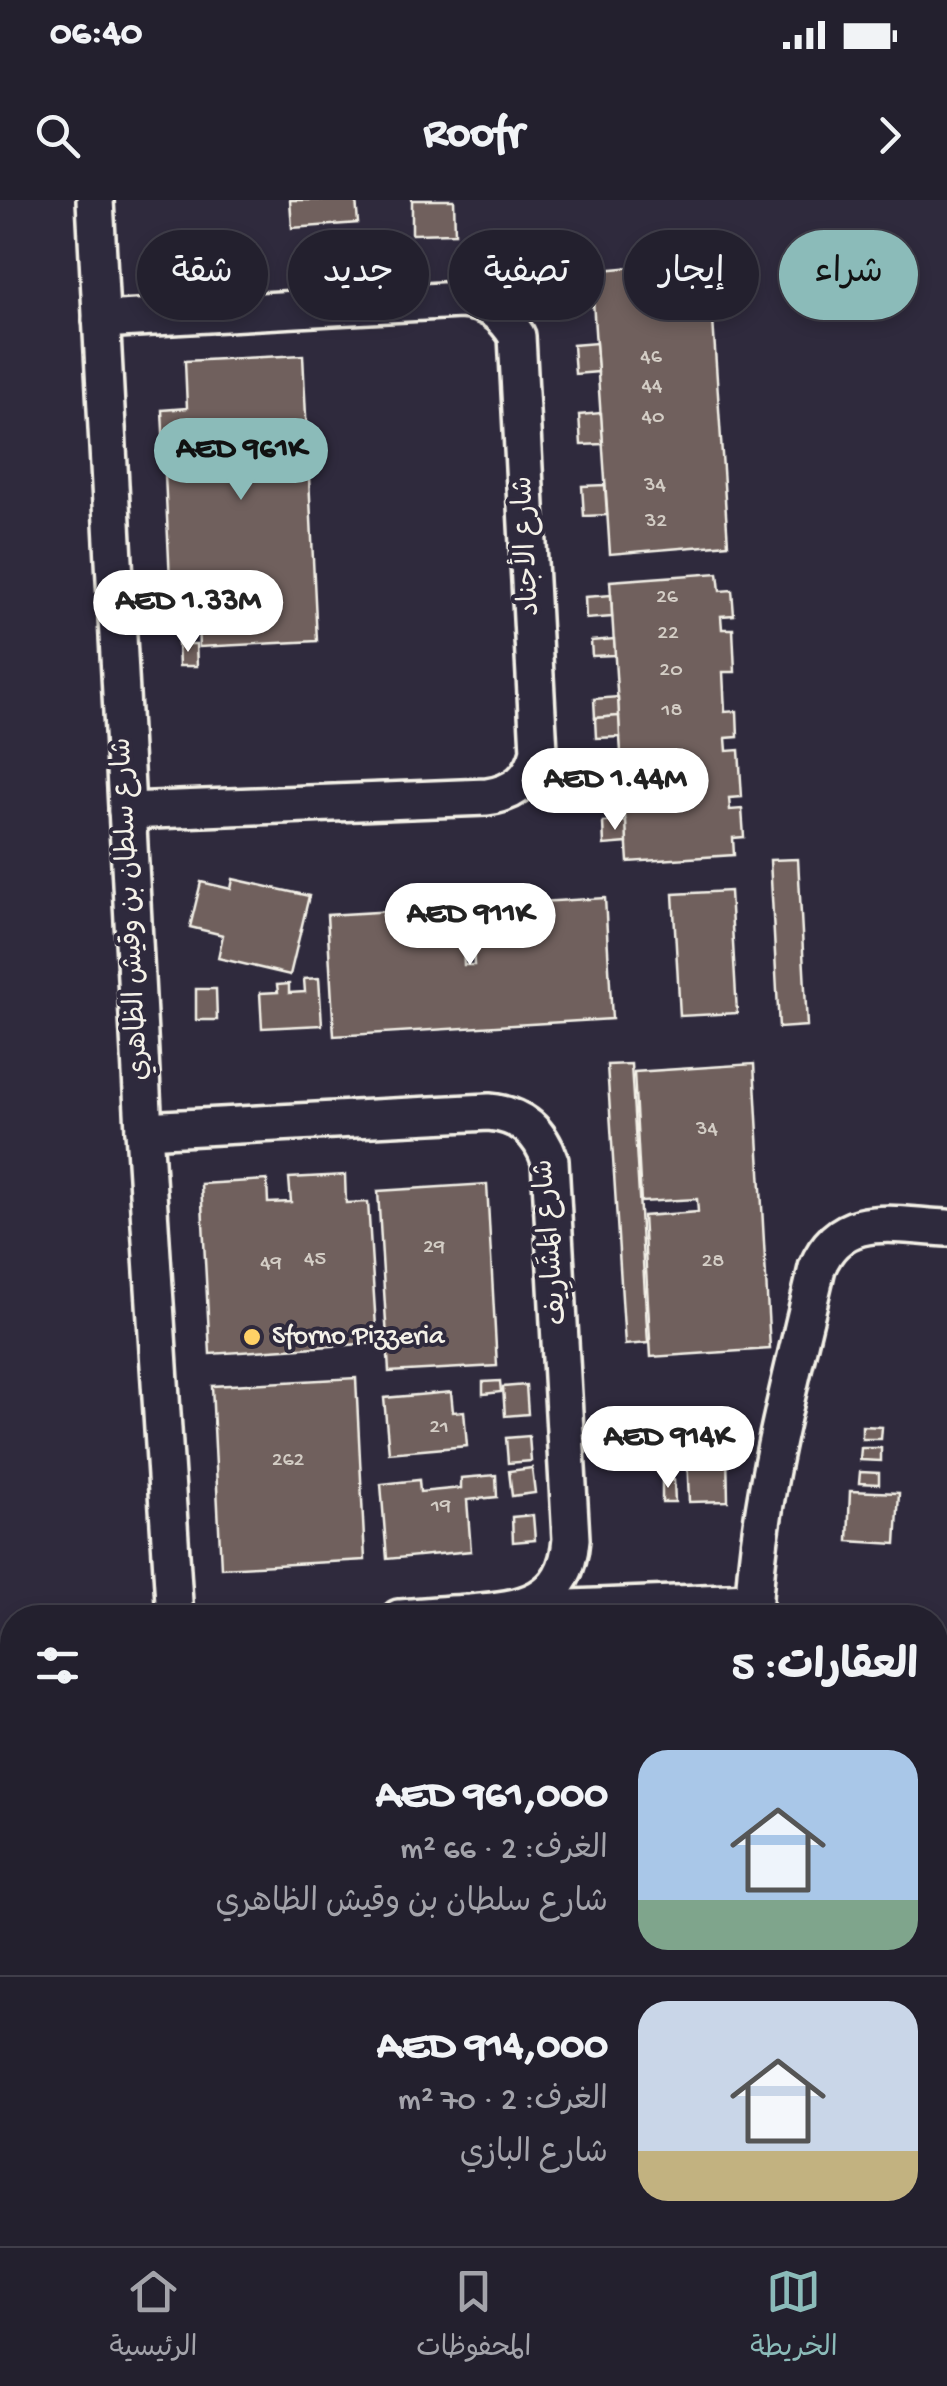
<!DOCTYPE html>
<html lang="ar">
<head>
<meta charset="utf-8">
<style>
	:root { --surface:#23202e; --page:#2f2d3a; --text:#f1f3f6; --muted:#a3a3aa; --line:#403e4a; --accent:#8bbbb9 }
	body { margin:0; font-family:"Gochi Hand","Playpen Sans Arabic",sans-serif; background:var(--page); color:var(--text); direction:rtl; height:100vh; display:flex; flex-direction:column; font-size:38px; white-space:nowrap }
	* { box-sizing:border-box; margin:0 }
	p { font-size:32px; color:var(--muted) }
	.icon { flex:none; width:55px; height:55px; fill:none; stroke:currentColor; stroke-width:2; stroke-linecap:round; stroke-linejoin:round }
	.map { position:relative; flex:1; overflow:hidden; direction:ltr }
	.sheet { position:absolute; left:0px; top:1405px; width:948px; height:642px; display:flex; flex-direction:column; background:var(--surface); border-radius:40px 40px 0 0; box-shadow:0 5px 15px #0003,0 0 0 2px var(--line); direction:rtl }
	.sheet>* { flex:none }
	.banner { position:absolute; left:30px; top:30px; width:888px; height:90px; direction:rtl; display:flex; gap:20px }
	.price { position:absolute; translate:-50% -85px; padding:0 22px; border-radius:35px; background:#fff; color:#222; font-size:32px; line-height:65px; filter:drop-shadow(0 2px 5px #0008) }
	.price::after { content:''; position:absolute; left:50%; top:60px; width:30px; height:22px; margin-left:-15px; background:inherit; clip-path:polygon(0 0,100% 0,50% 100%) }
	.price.on { background:var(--accent); color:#111 }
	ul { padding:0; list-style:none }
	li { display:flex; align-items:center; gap:30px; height:250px; padding:0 30px }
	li+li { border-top:2px solid var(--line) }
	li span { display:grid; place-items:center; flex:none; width:280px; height:200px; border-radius:30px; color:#555 }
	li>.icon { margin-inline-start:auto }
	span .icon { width:120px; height:120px; fill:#fffc; stroke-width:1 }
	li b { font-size:42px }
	h2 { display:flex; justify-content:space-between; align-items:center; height:120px; padding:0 30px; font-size:42px }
	.pill { padding:0 35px; border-radius:45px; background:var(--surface); box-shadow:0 5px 15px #0003,0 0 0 2px var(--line); font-size:35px; line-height:90px }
	.pill.on { background:var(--accent); color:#111 }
	.status { display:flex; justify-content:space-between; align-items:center; height:70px; padding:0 50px; background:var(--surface); direction:ltr }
	.status svg { height:28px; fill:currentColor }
	header { display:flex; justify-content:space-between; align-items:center; height:130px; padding:0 30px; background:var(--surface); font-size:45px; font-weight:800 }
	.tabs { display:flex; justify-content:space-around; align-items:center; height:140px; border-top:2px solid var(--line); background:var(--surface); font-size:28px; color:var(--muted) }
	.tabs a { display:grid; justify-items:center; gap:5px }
	.tabs .on { color:var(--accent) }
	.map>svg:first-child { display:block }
	.building { fill:#6f605d; stroke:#f4f1e8; stroke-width:2.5 }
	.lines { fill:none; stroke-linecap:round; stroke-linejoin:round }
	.minor-casing { stroke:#f4f1e8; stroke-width:42 }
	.highway-casing { stroke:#f4f1e8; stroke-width:60 }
	.minor { stroke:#2f2a3d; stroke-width:35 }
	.highway { stroke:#2f2a3d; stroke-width:52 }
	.poi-dot { fill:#ffd166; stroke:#2f2a3d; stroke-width:4 }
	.labels { text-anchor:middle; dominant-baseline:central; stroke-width:8; stroke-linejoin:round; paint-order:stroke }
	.number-label { font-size:22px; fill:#d3cdc5 }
	.street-label { font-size:28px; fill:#f4f1e8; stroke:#2f2a3d }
	.poi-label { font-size:28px; fill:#f4f1e8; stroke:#2f2a3d; text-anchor:start }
</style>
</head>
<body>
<div class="status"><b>06:40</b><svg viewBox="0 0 49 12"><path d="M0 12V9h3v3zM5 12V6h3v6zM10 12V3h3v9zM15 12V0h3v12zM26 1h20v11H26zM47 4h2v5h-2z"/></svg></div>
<header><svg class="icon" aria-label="forward" viewBox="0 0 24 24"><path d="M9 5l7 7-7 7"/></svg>Roofr<svg class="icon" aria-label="search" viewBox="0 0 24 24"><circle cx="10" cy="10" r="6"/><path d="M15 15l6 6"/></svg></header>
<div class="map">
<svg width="947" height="2046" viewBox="0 0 947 2046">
	<rect width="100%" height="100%" fill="#2f2a3d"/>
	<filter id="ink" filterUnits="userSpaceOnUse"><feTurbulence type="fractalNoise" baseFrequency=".01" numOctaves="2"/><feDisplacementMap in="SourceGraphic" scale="20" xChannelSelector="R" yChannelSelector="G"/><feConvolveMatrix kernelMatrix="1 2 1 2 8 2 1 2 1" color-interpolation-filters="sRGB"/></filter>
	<g filter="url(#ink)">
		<g class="building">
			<polygon points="290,0 356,0 358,23 292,28"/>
			<polygon points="412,0 454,0 455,33 412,34"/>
			<polygon points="709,60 728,344 610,354 591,71"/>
			<polygon points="592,89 593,106 569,108 568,91"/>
			<polygon points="596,143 598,172 575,174 573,145"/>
			<polygon points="303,155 317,441 199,447 198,423 172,424 162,210 187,208 185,161"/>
			<polygon points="601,213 603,244 581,245 579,215"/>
			<polygon points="605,285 607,315 584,316 582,286"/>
			<polygon points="718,373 720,391 732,390 734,415 721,416 722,429 733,429 735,472 723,472 725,512 737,511 738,537 726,538 727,551 739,550 742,597 729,598 730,610 742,609 744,637 733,638 734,655 628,662 610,381"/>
			<polygon points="611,395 612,417 586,419 585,397"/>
			<polygon points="614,439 615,455 592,456 591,441"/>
			<polygon points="178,444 196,444 197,466 179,466"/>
			<polygon points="618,497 619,516 595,518 594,499"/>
			<polygon points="619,516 620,537 596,538 595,518"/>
			<polygon points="621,557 623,576 600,578 599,559"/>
			<polygon points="626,621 627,643 604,645 603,622"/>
			<polygon points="798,659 807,826 779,828 770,660"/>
			<polygon points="233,679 309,696 290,775 218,758 223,735 190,727 201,682 231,689"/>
			<polygon points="730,691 737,813 680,816 673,694"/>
			<polygon points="605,698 612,819 334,836 327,715 461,707 464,765 474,765 471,706"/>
			<polygon points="319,778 322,825 262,828 260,793 278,792 277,785 289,784 289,793 305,792 304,779"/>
			<polygon points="196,789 216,789 217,820 196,820"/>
			<polygon points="631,864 648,1143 625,1145 607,865"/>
			<polygon points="754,864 770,1149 651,1157 643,1016 698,1012 697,999 641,1002 634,872"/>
			<polygon points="345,975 346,1003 368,1002 377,1143 210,1154 201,984 267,980 268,1003 291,1002 289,978"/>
			<polygon points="487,984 497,1166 389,1172 378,991"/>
			<polygon points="356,1178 365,1360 221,1368 212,1186"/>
			<polygon points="500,1181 501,1192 483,1194 483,1182"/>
			<polygon points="526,1185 528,1214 505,1216 503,1187"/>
			<polygon points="451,1192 453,1212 464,1211 467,1246 389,1253 384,1198"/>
			<polygon points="862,1226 882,1227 881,1239 862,1239"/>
			<polygon points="529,1236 531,1261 508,1263 506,1238"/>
			<polygon points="861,1248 881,1248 881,1261 860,1260"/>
			<polygon points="727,1252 728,1301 689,1302 687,1254"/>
			<polygon points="532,1268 535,1293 512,1296 509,1271"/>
			<polygon points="860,1272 879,1273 879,1284 859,1283"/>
			<polygon points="496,1275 497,1297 467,1300 471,1351 387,1359 381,1284 419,1280 420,1292 461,1288 461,1278"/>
			<polygon points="674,1280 675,1302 662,1302 662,1281"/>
			<polygon points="850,1291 899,1293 896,1344 848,1341"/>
			<polygon points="533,1315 535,1340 513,1342 512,1317"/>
			<polygon points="284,2035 394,2035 394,2046 285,2045"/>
		</g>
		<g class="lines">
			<g class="minor-casing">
				<g id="minor">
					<polyline points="95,0 144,930 175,1418"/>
					<path d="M101 120 460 100C487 102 503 113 517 136L539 551C532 579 515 593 487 597L127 611"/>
					<path d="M144 930 489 912C521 915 540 931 550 961L571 1339C566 1403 523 1409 470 1413 446 1414 423 1416 399 1418"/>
					<polyline points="519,1410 753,1401"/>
					<path d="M753 1418C757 1301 791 1181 817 1068 841 1009 895 1026 947 1028"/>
					<polyline points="213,2035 213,2046"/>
					<polyline points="699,2046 700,2035"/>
				</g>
			</g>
			<g class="highway-casing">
				<polyline id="highway" points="0,1933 12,2046"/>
			</g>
			<use href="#minor" class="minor"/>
			<use href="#highway" class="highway"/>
		</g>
	</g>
	<circle class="poi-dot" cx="252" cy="1137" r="10"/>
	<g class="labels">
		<g class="number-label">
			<text x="651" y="158">46</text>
			<text x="652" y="187">44</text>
			<text x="653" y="218">40</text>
			<text x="655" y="286">34</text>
			<text x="656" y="322">32</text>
			<text x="667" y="398">26</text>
			<text x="668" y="434">22</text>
			<text x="671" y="471">20</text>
			<text x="672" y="511">18</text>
			<text x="707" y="930">34</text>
			<text x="434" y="1048">29</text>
			<text x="315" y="1060">45</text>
			<text x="713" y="1062">28</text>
			<text x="271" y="1064">49</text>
			<text x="439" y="1228">21</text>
			<text x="288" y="1261">262</text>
			<text x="441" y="1307">19</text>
		</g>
		<g class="street-label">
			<text transform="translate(528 346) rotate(-93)">شارع الأجناد</text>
			<text transform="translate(132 709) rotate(-93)">شارع سلطان بن وقيش الظاهري</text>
			<text transform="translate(552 1042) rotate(-95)">شارع المَشَارِيف</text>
		</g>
		<g class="poi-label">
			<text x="272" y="1137">Sforno Pizzeria</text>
		</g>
	</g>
</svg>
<b class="price on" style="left:241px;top:303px">AED 961K</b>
<b class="price" style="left:188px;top:455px">AED 1.33M</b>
<b class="price" style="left:615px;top:633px">AED 1.44M</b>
<b class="price" style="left:470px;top:768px">AED 911K</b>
<b class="price" style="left:668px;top:1291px">AED 914K</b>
<div class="banner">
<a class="pill on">شراء</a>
<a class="pill">إيجار</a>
<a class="pill">تصفية</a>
<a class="pill">جديد</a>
<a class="pill">شقة</a>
</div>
<section class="sheet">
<h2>العقارات: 5<svg class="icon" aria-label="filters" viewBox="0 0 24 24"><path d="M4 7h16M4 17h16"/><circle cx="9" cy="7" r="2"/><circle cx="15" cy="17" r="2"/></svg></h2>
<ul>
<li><span style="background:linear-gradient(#a9c7e8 75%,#7fa58c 0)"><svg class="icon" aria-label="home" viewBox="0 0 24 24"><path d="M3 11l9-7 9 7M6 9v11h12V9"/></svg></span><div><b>AED 961,000</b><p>الغرف: 2 · 66 m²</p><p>شارع سلطان بن وقيش الظاهري</p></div></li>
<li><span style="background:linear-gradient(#c9d6e8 75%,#c2b280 0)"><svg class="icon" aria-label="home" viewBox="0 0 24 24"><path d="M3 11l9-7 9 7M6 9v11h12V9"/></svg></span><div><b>AED 914,000</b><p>الغرف: 2 · 70 m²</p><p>شارع البازي</p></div></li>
</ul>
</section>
</div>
<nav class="tabs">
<a class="on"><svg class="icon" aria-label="map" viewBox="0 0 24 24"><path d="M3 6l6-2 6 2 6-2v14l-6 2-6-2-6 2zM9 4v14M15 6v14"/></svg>الخريطة</a>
<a><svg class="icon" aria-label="saved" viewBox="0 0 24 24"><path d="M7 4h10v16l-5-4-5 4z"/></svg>المحفوظات</a>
<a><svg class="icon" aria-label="home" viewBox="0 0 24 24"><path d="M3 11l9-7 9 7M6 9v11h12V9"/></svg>الرئيسية</a>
</nav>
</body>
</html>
